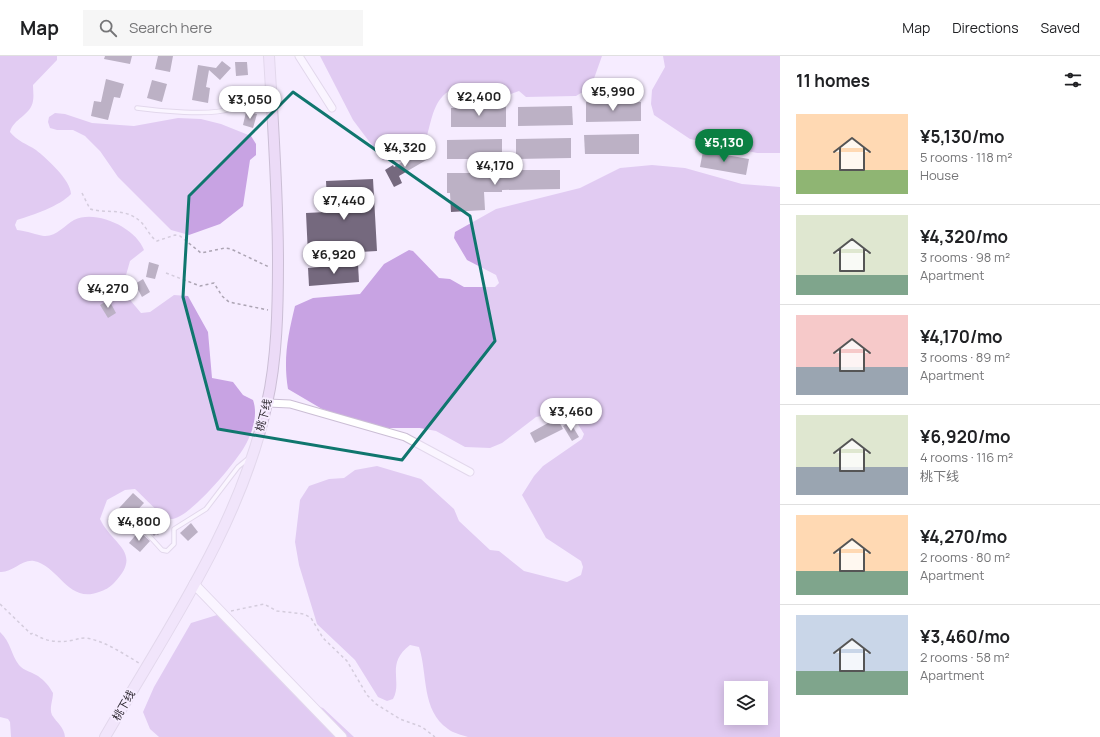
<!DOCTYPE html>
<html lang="en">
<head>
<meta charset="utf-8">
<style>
	:root { --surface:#fff; --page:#f6f6f6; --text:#202124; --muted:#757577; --line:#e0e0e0; --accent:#0b8043 }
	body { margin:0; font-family:Manrope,"Noto Sans SC",sans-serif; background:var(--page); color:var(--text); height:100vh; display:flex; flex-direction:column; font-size:15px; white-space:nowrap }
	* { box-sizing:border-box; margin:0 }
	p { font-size:13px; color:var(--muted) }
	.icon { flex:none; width:22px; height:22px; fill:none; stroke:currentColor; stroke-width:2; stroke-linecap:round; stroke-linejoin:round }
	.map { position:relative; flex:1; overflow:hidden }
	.drawer { display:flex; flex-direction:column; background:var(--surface); width:320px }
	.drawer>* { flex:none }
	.fabs { position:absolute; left:724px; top:625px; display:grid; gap:8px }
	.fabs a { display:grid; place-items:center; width:44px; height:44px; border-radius:0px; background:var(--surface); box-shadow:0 2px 10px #0003; font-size:20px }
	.price { position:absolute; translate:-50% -34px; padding:0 9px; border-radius:14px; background:#fff; color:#222; font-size:13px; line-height:26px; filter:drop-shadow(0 1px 2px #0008) }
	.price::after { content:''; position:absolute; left:50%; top:24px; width:12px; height:9px; margin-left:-6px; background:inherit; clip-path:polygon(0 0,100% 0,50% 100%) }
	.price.current { background:var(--accent); color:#fff }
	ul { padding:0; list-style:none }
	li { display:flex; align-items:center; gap:12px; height:100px; padding:0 16px }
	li+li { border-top:1px solid var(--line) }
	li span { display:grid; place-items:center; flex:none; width:112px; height:80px; border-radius:0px; color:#555 }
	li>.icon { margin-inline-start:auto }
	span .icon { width:48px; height:48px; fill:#fffc; stroke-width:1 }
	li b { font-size:17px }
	h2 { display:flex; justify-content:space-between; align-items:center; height:48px; padding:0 16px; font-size:17px }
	header { display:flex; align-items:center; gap:24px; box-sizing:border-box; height:56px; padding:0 20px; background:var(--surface); border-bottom:1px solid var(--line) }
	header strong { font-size:19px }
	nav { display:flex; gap:22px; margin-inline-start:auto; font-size:14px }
	.search { width:280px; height:36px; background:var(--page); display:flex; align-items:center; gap:10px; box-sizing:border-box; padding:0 14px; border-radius:0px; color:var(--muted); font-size:15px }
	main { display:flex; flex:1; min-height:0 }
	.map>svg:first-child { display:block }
	.forest { fill:#c8a3e3; fill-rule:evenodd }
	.building { fill:#75697e }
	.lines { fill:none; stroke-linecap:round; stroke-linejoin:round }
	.service-casing { stroke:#cbbed5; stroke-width:5.5 }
	.minor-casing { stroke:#cbbed5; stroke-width:9 }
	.tertiary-casing { stroke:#cbbed5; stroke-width:11 }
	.secondary-casing { stroke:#cbbed5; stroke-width:12 }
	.path { stroke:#aca4b3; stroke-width:1.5; stroke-dasharray:3 3; stroke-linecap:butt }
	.service { stroke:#fff; stroke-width:3.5 }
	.minor { stroke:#fff; stroke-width:7 }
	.tertiary { stroke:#fff; stroke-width:9 }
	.secondary { stroke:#ecdbf7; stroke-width:10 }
	.marked { fill:none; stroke:#0f766e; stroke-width:3; stroke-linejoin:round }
	.labels { text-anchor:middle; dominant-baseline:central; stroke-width:4; stroke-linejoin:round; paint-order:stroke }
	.street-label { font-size:11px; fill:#2e2831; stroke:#f6ecff }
</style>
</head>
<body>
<header>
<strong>Map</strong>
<div class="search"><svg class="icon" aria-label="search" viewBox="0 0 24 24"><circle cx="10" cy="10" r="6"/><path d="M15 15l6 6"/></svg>Search here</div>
<nav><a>Map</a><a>Directions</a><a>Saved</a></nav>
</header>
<main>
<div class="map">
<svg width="780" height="681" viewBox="0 0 780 681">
	<rect width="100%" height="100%" fill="#f6ecff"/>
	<g class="forest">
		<path d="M0 0H57V4L33 29C33 34 34 40 33 45 31 59 13 63 10 76 17 85 27 88 36 94 46 102 71 124 71 138 60 150 33 159 17 164L15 169 17 174C27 175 37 179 44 180 56 181 65 169 74 164 96 153 136 172 144 194L130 205 123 230 131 245 141 257 150 256 174 239 188 240 208 276 212 322 233 326 243 339 253 344C258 358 253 375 246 388 238 404 190 462 172 463 163 463 143 440 135 433L125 434 107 444 100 463C112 489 144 496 114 527 109 532 105 534 99 536 68 548 59 510 34 505 22 503 12 517 0 516Z"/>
		<path d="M320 0H602L591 31 576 40 526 41 519 35 508 39 451 34C434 43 432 62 427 80L389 103 383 104 353 64Z"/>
		<polygon points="663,0 780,0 780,97 757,97 690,83 654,59 651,48 652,34 665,11"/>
		<polygon points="55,57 65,58 92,67 134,70 178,62 201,63 221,68 251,80 256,88 256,99 250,104 243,150 220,168 189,179 171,174 118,121 100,95 85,80 73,74 57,74 50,72 48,66 49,61"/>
		<path d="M652 109 685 112 742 128 780 131V681H468C462 679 453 677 448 673 421 654 428 619 419 591L410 589C385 608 403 625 393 643L387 645 378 641 355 604 317 568 299 509 295 486 300 444 309 430 329 423 344 422 355 414 377 410 421 423 454 453 459 465 490 494 499 495 524 515 567 526 581 519 583 511 581 505 546 482 522 439 534 420 543 410 582 383 584 378 576 365 563 357 551 358 536 361 502 387 490 392 465 391 436 375 420 372H382L322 353 288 333C283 303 288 279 295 250L313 242 360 238 384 208 409 194 413 195 439 222 450 223 464 231H495L499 227 496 219 467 204 454 182 455 176 496 153 580 132 620 112ZM731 632H761V662H731Z"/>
		<polygon points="217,559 234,565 279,610 299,644 323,652 354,681 159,681 150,673 143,656 154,631 191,567"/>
		<path d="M0 576C11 586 11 599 19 609 24 615 32 616 38 620 45 625 49 630 53 637 53 644 49 652 52 659 57 667 64 671 65 681H11L10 666 8 663 0 661Z"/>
	</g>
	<g class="building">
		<polygon points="105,0 132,0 130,8 104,3"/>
		<polygon points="158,0 173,0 170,16 155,13"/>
		<polygon points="222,5 231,12 220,24 209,14 206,31 210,32 208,47 192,44 198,9 216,12"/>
		<polygon points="235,6 247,6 248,19 236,20"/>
		<polygon points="106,23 124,28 120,42 114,41 108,64 91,60 94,45 101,46"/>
		<polygon points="152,24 167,28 162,46 147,42"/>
		<polygon points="586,46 641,46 641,65 586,66"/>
		<polygon points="572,50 573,69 518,70 518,51"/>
		<polygon points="506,51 506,71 451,71 451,52"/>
		<polygon points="246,56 257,58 253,72 243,69"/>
		<polygon points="639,78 639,98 585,98 584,79"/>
		<polygon points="571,82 571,102 516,103 516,83"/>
		<polygon points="502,83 502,103 447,103 447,84"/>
		<polygon points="423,94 428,103 399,120 402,127 394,131 385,114 393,109 394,111"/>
		<polygon points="703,95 749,103 746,119 700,111"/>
		<polygon points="505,114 560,114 560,133 502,134 502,136 484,136 485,154 451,156 450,137 447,137 447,117 505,117"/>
		<polygon points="373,123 377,195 308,199 306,157 367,154 367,143 327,145 326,125"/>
		<polygon points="149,206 159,209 155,223 146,221"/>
		<polygon points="358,208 359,226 309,230 308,212"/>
		<polygon points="143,223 150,236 142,241 135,228"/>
		<polygon points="109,244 116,257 108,262 100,249"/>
		<polygon points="557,362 563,373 535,387 530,377"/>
		<polygon points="570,366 579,381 572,385 563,370"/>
		<polygon points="133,437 144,447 119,474 108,464"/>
		<polygon points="157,458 168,468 158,479 156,478 154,480 146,471"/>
		<polygon points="191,467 198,476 188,485 180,477"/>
		<polygon points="139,475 150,485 140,496 129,487"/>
	</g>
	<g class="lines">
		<g class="service-casing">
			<g id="service">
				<path d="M137 52C158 55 211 60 230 53 237 50 241 44 246 39 253 34 262 34 270 33"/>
				<polyline points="143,473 162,494 167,495 174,488 174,473 206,453 238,411 249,402"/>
			</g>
		</g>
		<g class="minor-casing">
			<g id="minor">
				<polyline points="299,0 332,52"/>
				<polyline points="268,347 290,348 405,381 470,416"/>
			</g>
		</g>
		<g class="tertiary-casing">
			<polyline id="tertiary" points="194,528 342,681"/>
		</g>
		<g class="secondary-casing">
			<path id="secondary" d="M105 681C166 575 241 469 267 347 277 304 278 251 278 206 278 137 273 69 269 0"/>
		</g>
		<g class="path">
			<path d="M82 137 90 153C108 158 125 151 141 166 147 172 150 181 157 185L175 179 180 180 201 197 225 192 231 193 269 211"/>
			<polyline points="166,217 200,230 214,227 222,240 229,246 268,254"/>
			<path d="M0 548 31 578 33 577C45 586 59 587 74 584 78 583 81 582 86 582 105 585 122 597 139 607"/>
			<polyline points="231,555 264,548 277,555 304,558 311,562 323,582 347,605 367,639 376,648 400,663 422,671 435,681"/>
		</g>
		<use href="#service" class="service"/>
		<use href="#minor" class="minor"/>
		<use href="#tertiary" class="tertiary"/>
		<use href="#secondary" class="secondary"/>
	</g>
	<path d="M0 0H780V681H0ZM293 36 470 160 495 285 402 404 218 373 183 241 189 140Z" fill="#f6ecff" fill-opacity=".55" fill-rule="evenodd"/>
	<path class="marked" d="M293 36 470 160 495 285 402 404 218 373 183 241 189 140Z"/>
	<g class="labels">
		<g class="street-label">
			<text transform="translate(263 359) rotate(-75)">桃下线</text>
			<text transform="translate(123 649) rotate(-60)">桃下线</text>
		</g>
	</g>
</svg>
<div class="fabs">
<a><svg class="icon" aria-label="layers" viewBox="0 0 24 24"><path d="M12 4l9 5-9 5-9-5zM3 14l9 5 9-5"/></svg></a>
</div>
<b class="price" style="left:613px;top:56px">¥5,990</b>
<b class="price" style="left:479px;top:61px">¥2,400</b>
<b class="price" style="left:250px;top:64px">¥3,050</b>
<b class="price current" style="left:724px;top:107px">¥5,130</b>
<b class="price" style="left:405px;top:112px">¥4,320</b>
<b class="price" style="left:495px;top:130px">¥4,170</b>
<b class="price" style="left:344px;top:165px">¥7,440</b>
<b class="price" style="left:334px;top:219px">¥6,920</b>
<b class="price" style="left:108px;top:253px">¥4,270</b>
<b class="price" style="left:571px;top:376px">¥3,460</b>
<b class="price" style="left:139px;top:486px">¥4,800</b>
</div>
<section class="drawer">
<h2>11 homes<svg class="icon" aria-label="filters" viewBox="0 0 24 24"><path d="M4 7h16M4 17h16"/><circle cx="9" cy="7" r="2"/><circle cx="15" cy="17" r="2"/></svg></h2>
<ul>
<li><span style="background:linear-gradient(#ffd9b3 70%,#8fb573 0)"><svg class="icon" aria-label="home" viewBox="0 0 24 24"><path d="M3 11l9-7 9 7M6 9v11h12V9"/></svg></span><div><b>¥5,130/mo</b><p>5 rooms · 118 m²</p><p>House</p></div></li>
<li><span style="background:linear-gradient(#dfe7d0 75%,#7fa58c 0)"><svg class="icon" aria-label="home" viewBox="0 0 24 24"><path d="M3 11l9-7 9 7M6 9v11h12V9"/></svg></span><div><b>¥4,320/mo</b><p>3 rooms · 98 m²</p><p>Apartment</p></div></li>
<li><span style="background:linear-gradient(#f6c9c9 65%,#9aa5b1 0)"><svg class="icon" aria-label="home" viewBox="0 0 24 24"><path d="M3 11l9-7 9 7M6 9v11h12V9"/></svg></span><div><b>¥4,170/mo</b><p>3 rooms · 89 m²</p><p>Apartment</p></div></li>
<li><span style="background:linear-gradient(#dfe7d0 65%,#9aa5b1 0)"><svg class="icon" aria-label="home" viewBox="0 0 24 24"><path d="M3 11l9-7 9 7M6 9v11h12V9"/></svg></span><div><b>¥6,920/mo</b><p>4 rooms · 116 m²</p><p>桃下线</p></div></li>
<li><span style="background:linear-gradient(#ffd9b3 70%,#7fa58c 0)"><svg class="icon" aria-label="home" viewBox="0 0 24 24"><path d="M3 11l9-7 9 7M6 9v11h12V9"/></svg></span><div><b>¥4,270/mo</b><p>2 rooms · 80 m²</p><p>Apartment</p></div></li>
<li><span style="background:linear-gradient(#c9d6e8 70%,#7fa58c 0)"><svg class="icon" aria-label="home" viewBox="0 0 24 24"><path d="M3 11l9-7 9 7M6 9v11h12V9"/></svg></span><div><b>¥3,460/mo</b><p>2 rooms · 58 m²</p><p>Apartment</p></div></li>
</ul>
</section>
</main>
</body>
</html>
